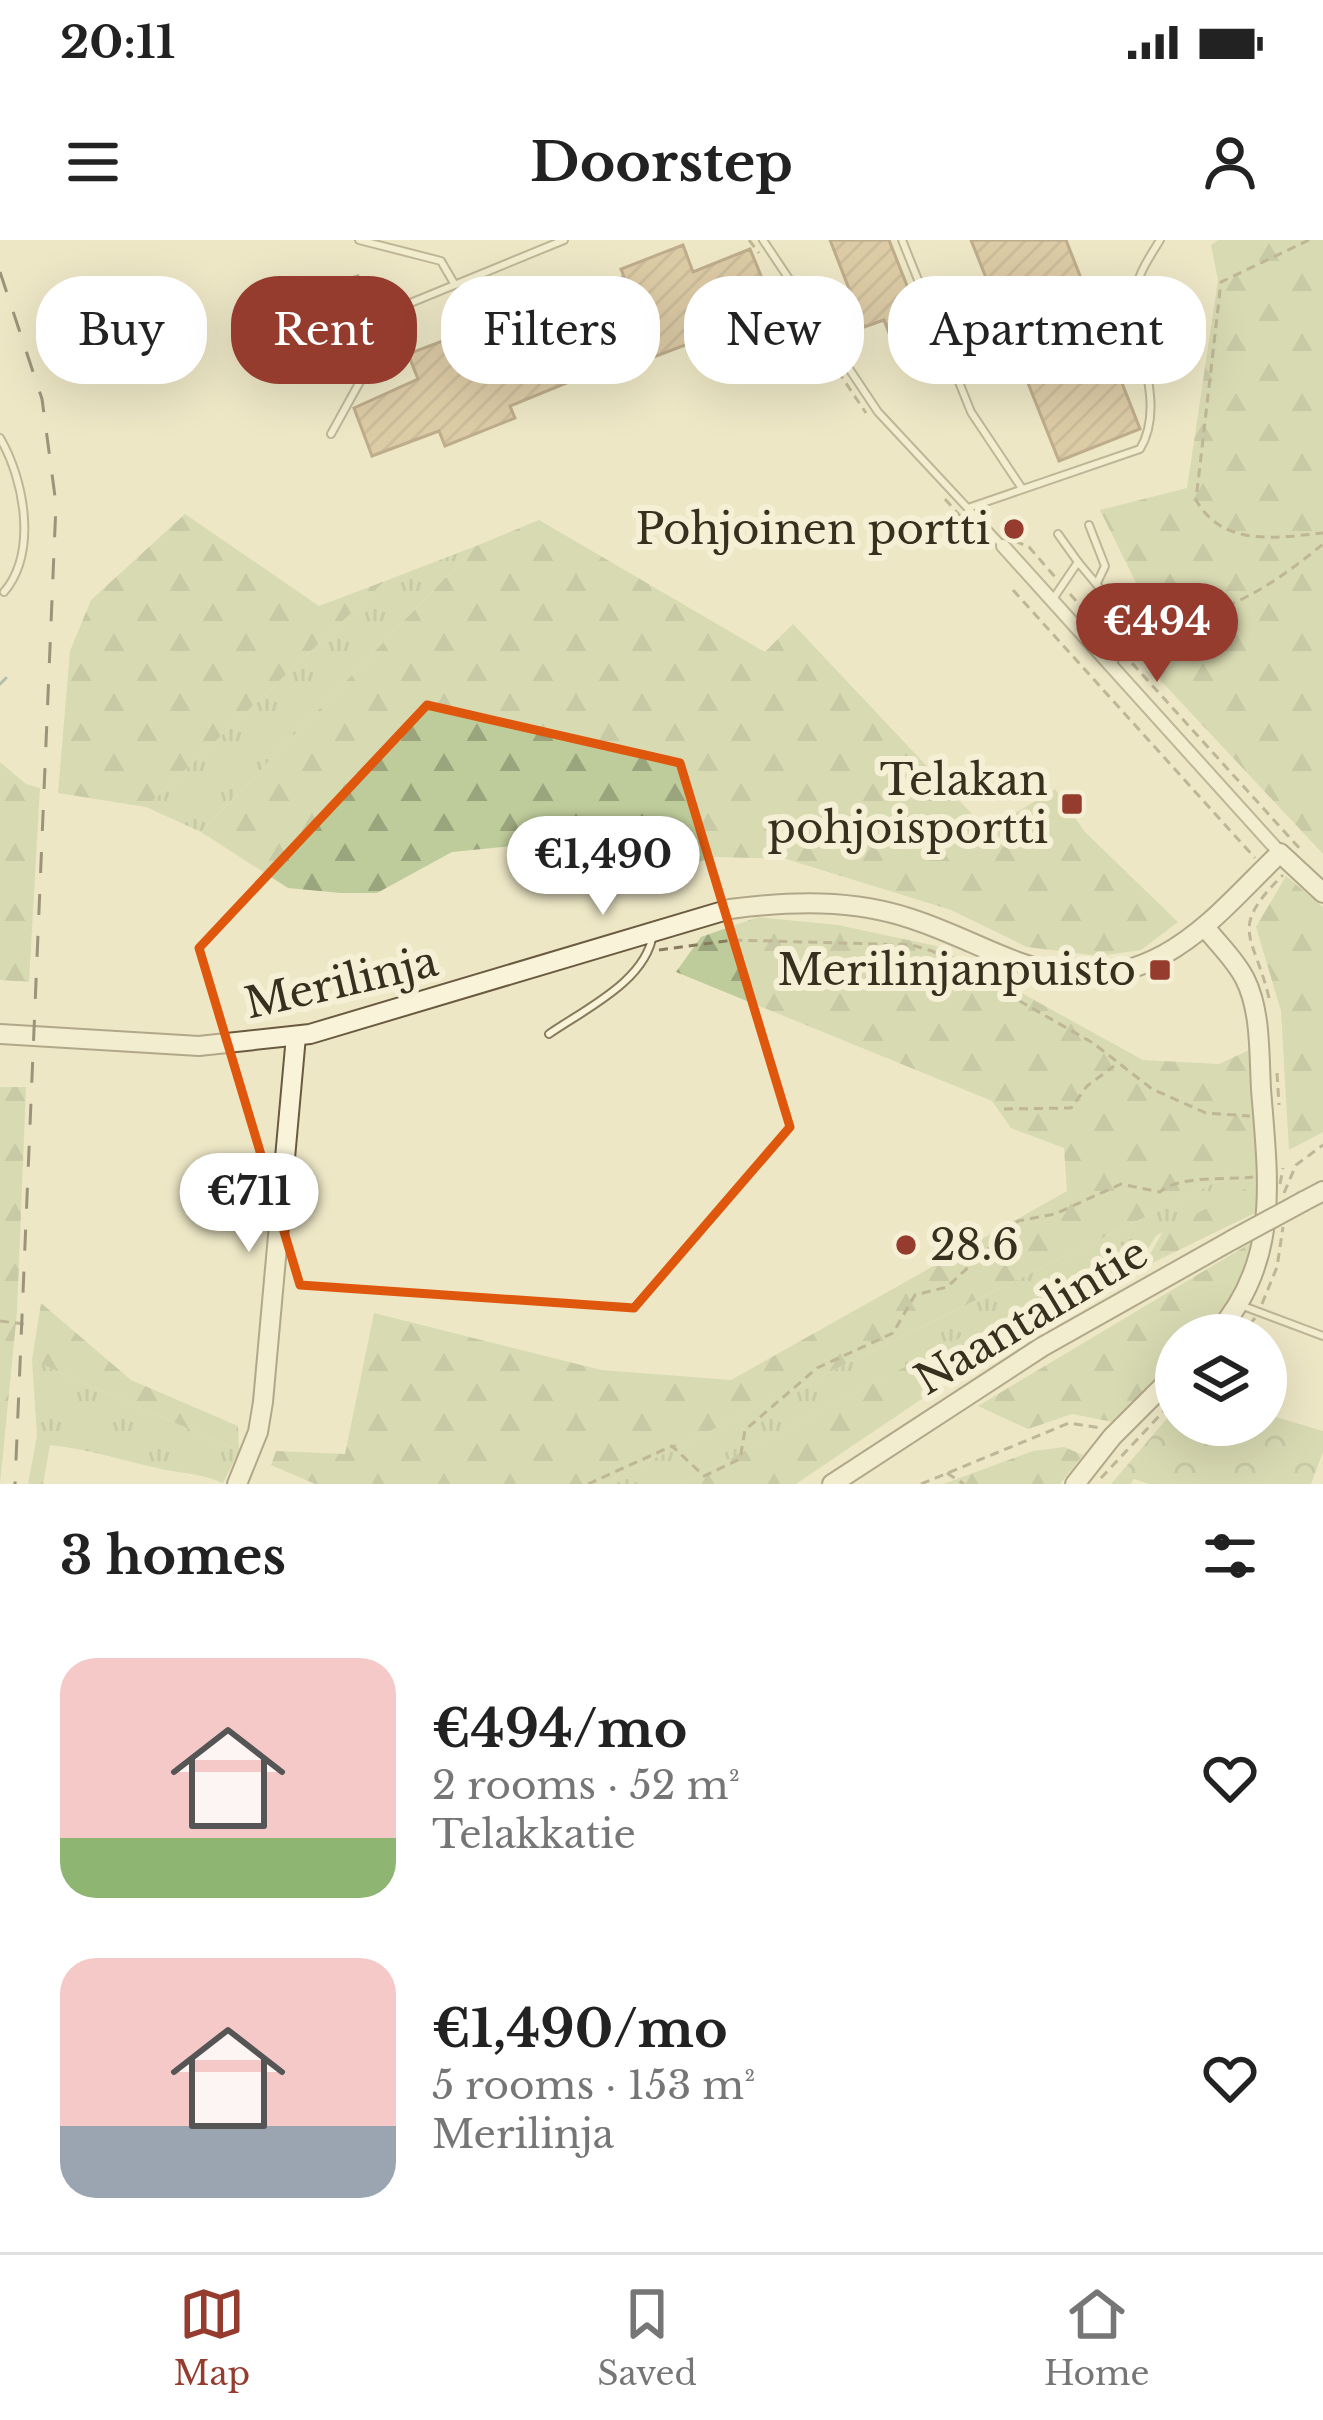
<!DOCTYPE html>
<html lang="en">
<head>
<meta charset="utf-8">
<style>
	:root { --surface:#fff; --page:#f6f6f6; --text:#222; --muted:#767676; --line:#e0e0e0; --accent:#953c2e }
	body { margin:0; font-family:"Libre Baskerville",serif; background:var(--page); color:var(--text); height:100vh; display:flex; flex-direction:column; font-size:45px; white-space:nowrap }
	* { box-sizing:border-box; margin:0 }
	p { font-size:39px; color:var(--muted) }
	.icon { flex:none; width:66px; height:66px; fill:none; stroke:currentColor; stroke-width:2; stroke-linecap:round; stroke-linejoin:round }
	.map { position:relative; height:1244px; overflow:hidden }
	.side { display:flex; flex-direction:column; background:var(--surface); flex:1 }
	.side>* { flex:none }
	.banner { position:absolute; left:36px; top:36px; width:1251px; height:108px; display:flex; gap:24px }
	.buttons { position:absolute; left:1155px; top:1074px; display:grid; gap:24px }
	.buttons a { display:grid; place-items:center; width:132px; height:132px; border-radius:50%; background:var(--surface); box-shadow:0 12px 48px #0002; font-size:60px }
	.price { position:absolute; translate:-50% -102px; padding:0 27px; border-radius:42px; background:#fff; color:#222; font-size:39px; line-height:78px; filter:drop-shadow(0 3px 6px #0008) }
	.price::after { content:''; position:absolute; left:50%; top:72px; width:36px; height:27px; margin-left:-18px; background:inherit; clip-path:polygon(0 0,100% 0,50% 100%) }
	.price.current { background:var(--accent); color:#fff }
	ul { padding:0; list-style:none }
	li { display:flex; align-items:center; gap:36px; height:300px; padding:0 60px }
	li span { display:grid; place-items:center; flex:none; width:336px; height:240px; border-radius:36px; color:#555 }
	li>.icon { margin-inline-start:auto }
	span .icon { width:144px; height:144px; fill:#fffc; stroke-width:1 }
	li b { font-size:51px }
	h2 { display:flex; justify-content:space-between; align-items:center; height:144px; padding:0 60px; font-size:51px }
	.tag { padding:0 42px; border-radius:48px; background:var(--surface); box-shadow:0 12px 48px #0002; font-size:42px; line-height:108px }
	.tag.current { background:var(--accent); color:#fff }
	.status { display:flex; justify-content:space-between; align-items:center; height:84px; padding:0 60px; background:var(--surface); direction:ltr }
	.status svg { height:33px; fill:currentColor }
	header { display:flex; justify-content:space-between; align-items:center; height:156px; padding:0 60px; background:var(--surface); font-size:54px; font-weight:700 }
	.dock { display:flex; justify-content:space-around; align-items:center; height:168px; border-top:3px solid var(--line); background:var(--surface); font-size:33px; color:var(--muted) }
	.dock a { display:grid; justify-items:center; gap:6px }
	.dock .current { color:var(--accent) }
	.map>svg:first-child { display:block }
	.grass { fill:url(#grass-tufts) }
	.forest { fill:url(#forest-firs) }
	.park { fill:url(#park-crowns) }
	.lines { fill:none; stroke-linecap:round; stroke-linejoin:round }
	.stream { stroke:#6e8f8b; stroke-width:3 }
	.building { fill:url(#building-hatch); stroke:#866743; stroke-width:3 }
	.lane-casing { stroke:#887a5c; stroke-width:10 }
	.street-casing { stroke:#887a5c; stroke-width:16 }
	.secondary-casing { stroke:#6a5a3f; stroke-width:22 }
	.path { stroke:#887a5c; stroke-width:3; stroke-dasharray:9 6; stroke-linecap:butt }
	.lane { stroke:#f8f3d9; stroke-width:6 }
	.street { stroke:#f8f3d9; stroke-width:12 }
	.secondary { stroke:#f8f3d9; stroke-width:18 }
	.rail { stroke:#382f1f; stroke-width:3; stroke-dasharray:21 21; stroke-linecap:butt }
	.secondary-bridge-casing { stroke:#6a5a3f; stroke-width:22; stroke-linecap:butt }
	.secondary-bridge { stroke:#f8f3d9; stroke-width:18 }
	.marked { fill:none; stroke:#df570d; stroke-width:9; stroke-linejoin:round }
	.poi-dot { fill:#953c2e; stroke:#f5f0d5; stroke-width:4.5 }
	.labels { text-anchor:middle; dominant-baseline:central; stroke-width:12; stroke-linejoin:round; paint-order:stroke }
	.poi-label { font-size:42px; fill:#382f1f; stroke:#f5f0d5; text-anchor:end }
	.street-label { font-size:42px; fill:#382f1f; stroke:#f5f0d5 }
</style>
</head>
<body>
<div class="status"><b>20:11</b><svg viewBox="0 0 49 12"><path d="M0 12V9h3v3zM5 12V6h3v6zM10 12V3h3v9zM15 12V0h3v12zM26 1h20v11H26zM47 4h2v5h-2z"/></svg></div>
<header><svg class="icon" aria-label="menu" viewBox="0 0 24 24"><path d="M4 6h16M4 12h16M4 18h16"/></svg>Doorstep<svg class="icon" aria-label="person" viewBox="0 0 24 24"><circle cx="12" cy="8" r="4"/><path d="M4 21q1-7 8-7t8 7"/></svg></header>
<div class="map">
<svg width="1323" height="1244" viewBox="0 0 1323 1244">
	<defs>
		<pattern id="grass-tufts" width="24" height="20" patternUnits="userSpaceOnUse" patternTransform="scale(3)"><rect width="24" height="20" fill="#becb9a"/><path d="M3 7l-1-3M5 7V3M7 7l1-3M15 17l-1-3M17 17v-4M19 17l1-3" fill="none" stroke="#9ba57d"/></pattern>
		<pattern id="forest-firs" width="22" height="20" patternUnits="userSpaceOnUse" patternTransform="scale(3)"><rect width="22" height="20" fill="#becb9a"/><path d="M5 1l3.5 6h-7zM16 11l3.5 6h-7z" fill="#9ba57d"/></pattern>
		<pattern id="park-crowns" width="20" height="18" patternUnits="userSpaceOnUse" patternTransform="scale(3)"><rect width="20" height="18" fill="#becb9a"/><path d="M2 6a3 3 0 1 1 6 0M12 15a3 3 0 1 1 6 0" fill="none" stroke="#9ba57d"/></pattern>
		<pattern id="building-hatch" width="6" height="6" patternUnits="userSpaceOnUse" patternTransform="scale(3)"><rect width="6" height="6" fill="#caa87d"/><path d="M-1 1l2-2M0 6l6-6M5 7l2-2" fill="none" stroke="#a58966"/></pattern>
	</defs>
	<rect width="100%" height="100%" fill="#ede7c6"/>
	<g class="grass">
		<polygon points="476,306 201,592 146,567 385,341"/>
		<polygon points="1257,922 1257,943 682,1244 602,1244"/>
		<path d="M32 1120 239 1211 223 1243C202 1234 188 1234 166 1230 127 1222 90 1209 50 1205L43 1244H28L37 1196Z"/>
	</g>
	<g class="forest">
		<polygon points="1218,0 1323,0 1323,614 1133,411 1141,353 1100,270 1187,248 1218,40 1211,5"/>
		<polygon points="185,274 319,366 385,341 146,567 58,553 70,411 91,360"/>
		<polygon points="539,280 765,412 793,384 987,590 1055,549 1085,592 1178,682 1141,710 1099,716 1027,707 951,670 786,619 716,617 633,639 564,628 513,606 452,612 377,653 341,653 288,648 201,592 476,306"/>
		<polygon points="0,522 26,544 40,548 29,742 0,740"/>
		<polygon points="1286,636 1323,667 1323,892 1289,910 1281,771 1256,687"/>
		<polygon points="758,677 838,685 936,706 1143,820 1219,824 1249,810 1257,922 602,1244 315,1244 271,1225 276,1211 345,1214 374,1073 601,1130 731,1140 1067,951 1064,908 1011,888 992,861 676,732 701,697"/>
		<polygon points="0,847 26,847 17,1072 0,1244"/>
		<polygon points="1257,943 1257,972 1142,1028 1164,990"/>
		<polygon points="1157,994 1138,1025 972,1125 796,1244 682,1244"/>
		<path d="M1254 1001C1244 1037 1229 1067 1204 1095H1176V1121L1113 1182 1072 1174 1028 1189 978 1166Z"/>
		<polygon points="41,1063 131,1140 238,1186 239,1211 32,1120"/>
		<polygon points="1064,1207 1083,1215 1060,1244 943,1244 1033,1211"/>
	</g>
	<polygon class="park" points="1176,1168 1176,1185 1266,1185 1266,1174 1323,1191 1323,1212 1311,1244 1149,1244 1134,1239 1131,1244 1111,1244"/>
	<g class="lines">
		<polyline class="stream" points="0,444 6,438"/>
	</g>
	<g class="building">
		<polygon points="830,0 889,0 926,94 894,106 884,80 864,87"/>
		<polygon points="971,0 1066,0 1140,189 1059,221"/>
		<polygon points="683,5 693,32 750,9 771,60 713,84 717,93 601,137 598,130 510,166 515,178 445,206 439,191 372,216 354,168 418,139 408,114 556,58 559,63 624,37 621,29"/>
		<polygon points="358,36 366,63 318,78 309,51"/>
	</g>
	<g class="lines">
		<g class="lane-casing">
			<g id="lane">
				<polyline points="359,0 441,21 455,45"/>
				<polyline points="763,0 878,172 1003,306"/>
				<polyline points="902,0 971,172 1021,247"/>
				<polyline points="331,194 378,109 386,73 564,0"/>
				<path d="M0 198C24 239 38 312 4 352"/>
				<path d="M968 268 1140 209C1169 161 1128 96 1138 42 1141 28 1153 12 1160 0"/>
				<polyline points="1089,285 1105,326 1097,343"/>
				<polyline points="1058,294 1078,322"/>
				<polyline points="1053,359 1078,322 1118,370 1114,423"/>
				<path d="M549 794C585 769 646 741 653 694"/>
				<polyline points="1243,1066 1323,1096"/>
			</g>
		</g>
		<g class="street-casing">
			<polyline id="street" points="1003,306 1280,613"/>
		</g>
		<g class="secondary-casing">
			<g id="secondary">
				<path d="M1205 687C1218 704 1235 719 1245 739 1261 771 1259 813 1261 849 1268 939 1281 1022 1215 1095"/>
				<path d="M0 794 199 806 310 794 730 669C791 661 853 659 912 679 1001 708 1065 767 1163 715 1209 690 1242 649 1280 613L1323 653"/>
				<polyline points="1304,961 1323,951"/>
				<polyline points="237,1244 258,1192 263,1162 296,796"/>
				<polyline points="832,1244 1042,1107 1232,1000"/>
				<polyline points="1075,1244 1112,1197 1176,1133"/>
			</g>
		</g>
		<g class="path">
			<polyline points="749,0 759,13"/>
			<path d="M1309 0 1221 42 1196 260C1223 307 1274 298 1323 293"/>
			<polyline points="821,106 866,173"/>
			<polyline points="945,259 962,278"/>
			<polyline points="1015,301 1029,307 1056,338"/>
			<polyline points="1013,350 1255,618"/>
			<polyline points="1070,354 1108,396"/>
			<path d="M1124 368C1148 361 1166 377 1189 375 1237 371 1288 333 1323 304"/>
			<polyline points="1122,412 1301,610"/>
			<polyline points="659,710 734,700 912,705 932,711 1093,803 1152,849 1206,873 1250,876"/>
			<path d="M1269 758C1254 694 1227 690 1283 635"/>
			<polyline points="1277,833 1279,865"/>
			<polyline points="1004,869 1071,868 1087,846 1114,826"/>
			<polyline points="1280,944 1283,928"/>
			<polyline points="1284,953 1296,925 1323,905"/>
			<polyline points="1262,1064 1277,1027 1283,987"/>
			<polyline points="0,1081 24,1084"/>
			<polyline points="1241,1095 1255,1078"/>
			<polyline points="947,1233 964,1244"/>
			<polyline points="1101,1238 1176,1158"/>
			<path d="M588 1244 672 1206 704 1236 740 1219 745 1190 817 1128 893 1093 915 1055 947 1047 1018 981 1055 974 1121 944 1160 952C1178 935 1229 940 1253 937"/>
			<polyline points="921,1244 1069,1183 1101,1188"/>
		</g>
		<use href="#lane" class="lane"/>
		<use href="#street" class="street"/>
		<use href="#secondary" class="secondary"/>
		<polyline class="rail" points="0,32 42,159 56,264 15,1244"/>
		<g class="secondary-bridge-casing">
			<polyline id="secondary-bridge" points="1232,1000 1304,961"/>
		</g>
		<use href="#secondary-bridge" class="secondary-bridge"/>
	</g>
	<path d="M0 0H1323V1244H0ZM427 465 680 523 790 887 634 1068 300 1045 199 708Z" fill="#ede7c6" fill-opacity=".55" fill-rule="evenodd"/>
	<path class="marked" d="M427 465 680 523 790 887 634 1068 300 1045 199 708Z"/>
	<g class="poi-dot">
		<circle cx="1014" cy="289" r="12"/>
		<rect x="1060" y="552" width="24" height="24" rx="6"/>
		<rect x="1148" y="718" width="24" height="24" rx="6"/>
		<circle cx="906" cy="1005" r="12"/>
	</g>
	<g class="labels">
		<g class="poi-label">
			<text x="990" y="289">Pohjoinen portti</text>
			<text x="1048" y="540">Telakan<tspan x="1048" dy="48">pohjoisportti</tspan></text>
			<text x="1136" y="730">Merilinjanpuisto</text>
			<text x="930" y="1005" text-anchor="start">28.6</text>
		</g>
		<g class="street-label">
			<text transform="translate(341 742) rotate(-13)">Merilinja</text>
			<text transform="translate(1031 1076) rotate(-31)">Naantalintie</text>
		</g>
	</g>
</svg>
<div class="buttons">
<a><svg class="icon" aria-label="layers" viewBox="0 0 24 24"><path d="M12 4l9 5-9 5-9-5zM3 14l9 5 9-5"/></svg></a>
</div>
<b class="price current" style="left:1157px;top:445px">€494</b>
<b class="price" style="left:603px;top:678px">€1,490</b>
<b class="price" style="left:249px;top:1015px">€711</b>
<div class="banner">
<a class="tag">Buy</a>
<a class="tag current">Rent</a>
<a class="tag">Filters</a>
<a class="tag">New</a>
<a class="tag">Apartment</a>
</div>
</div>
<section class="side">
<h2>3 homes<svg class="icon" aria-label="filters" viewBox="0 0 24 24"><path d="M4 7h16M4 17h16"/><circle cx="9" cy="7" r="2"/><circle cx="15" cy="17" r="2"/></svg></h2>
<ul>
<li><span style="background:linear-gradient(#f6c9c9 75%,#8fb573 0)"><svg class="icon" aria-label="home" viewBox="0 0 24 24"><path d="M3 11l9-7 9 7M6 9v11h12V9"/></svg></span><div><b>€494/mo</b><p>2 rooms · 52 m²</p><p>Telakkatie</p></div><svg class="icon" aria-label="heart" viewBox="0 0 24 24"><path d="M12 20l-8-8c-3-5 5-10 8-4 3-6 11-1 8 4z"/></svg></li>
<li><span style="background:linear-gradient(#f6c9c9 70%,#9aa5b1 0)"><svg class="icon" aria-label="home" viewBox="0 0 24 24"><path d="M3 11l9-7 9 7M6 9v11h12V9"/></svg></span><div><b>€1,490/mo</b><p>5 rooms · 153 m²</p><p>Merilinja</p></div><svg class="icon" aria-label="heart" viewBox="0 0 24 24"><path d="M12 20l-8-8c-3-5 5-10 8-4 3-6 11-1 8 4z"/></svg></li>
</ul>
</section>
<nav class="dock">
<a class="current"><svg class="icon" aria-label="map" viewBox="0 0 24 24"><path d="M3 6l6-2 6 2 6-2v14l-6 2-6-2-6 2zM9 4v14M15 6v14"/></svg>Map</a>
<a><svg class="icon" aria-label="saved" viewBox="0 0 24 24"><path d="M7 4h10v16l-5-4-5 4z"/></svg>Saved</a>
<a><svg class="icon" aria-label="home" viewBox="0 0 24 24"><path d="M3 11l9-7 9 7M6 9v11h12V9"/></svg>Home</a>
</nav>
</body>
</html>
